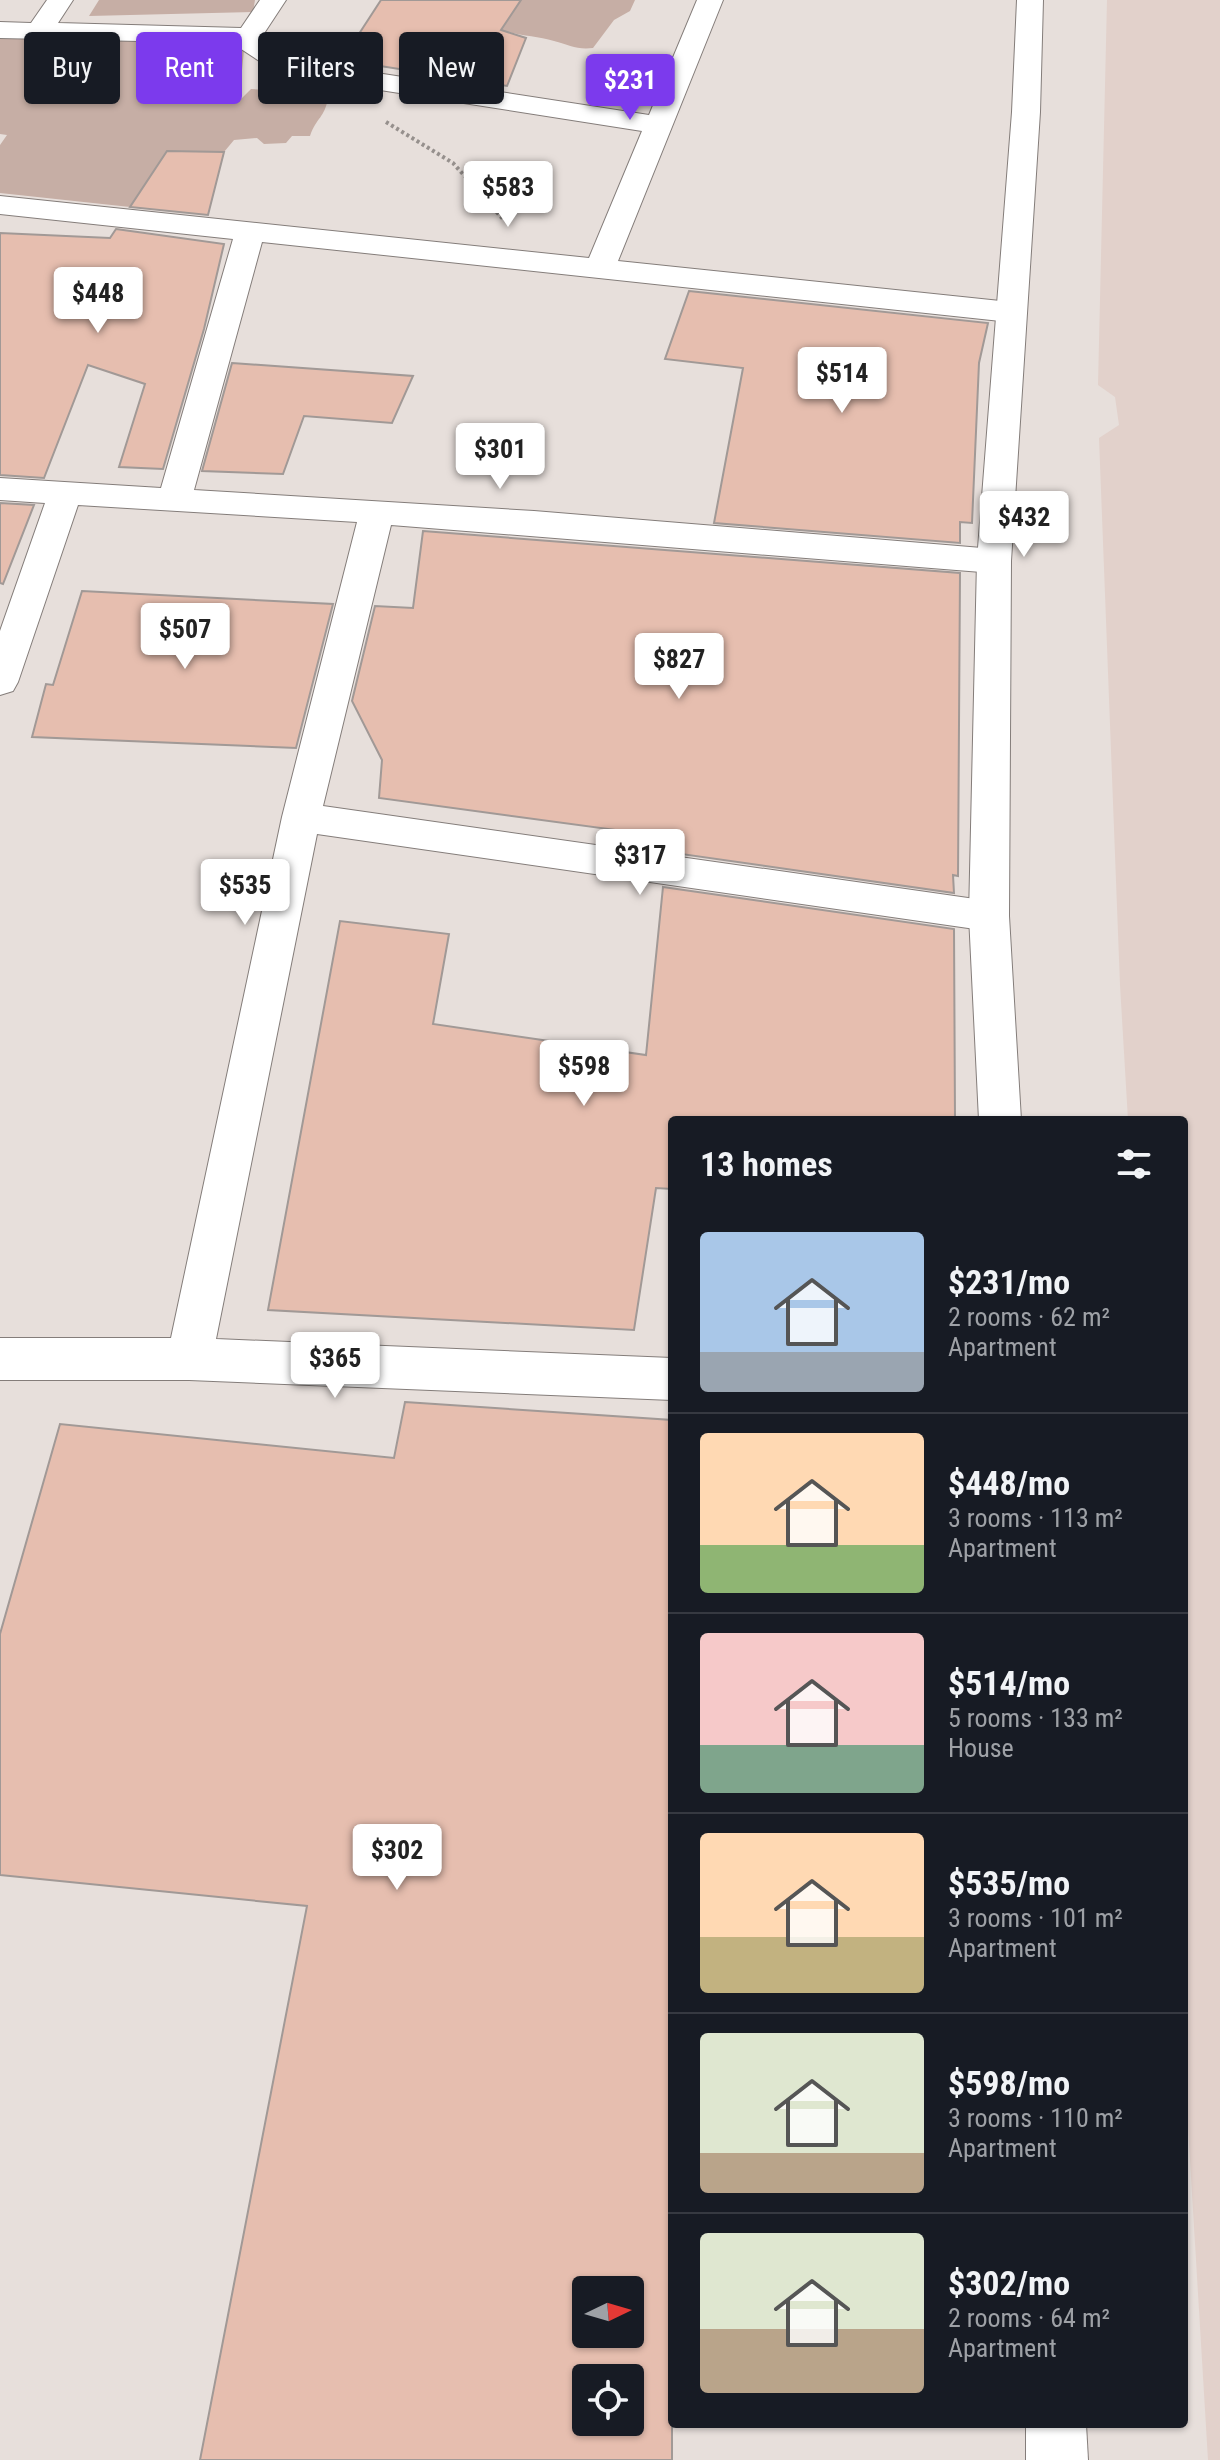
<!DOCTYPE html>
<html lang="en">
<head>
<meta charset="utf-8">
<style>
	:root { --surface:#171b24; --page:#242831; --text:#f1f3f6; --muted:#9ea1a6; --line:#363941; --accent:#7c3aed }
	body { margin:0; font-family:"Roboto Condensed",sans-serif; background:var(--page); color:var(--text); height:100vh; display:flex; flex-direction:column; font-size:30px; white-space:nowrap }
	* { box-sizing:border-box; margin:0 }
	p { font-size:26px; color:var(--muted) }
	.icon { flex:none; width:44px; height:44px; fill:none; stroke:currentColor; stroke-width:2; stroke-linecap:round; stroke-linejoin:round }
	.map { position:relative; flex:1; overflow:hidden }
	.panel { position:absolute; left:668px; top:1116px; width:520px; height:1312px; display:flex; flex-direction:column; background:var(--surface); border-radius:8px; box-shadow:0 2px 6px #0004 }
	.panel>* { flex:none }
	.guide { position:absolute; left:24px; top:32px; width:524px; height:72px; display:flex; gap:16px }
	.needle { width:52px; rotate:85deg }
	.controls { position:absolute; left:572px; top:2276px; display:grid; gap:16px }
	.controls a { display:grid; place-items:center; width:72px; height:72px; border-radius:8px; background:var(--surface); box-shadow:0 2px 6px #0004; font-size:40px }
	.price { position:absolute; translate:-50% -68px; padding:0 18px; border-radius:8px; background:#fff; color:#222; font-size:26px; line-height:52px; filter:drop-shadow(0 2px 4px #0008) }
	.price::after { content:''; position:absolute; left:50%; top:48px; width:24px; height:18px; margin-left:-12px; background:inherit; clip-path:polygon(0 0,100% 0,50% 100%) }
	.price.active { background:var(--accent); color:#fff }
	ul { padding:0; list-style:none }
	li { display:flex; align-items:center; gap:24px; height:200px; padding:0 32px }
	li+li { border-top:2px solid var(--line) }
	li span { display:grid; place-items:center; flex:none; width:224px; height:160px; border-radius:8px; color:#555 }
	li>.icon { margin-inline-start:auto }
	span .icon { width:96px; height:96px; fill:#fffc; stroke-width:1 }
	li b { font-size:34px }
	h2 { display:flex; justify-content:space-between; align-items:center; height:96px; padding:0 32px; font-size:34px }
	.chip { padding:0 28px; border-radius:8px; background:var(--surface); box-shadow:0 2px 6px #0004; font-size:28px; line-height:72px }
	.chip.active { background:var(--accent); color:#fff }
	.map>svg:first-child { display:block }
	.built { fill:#e2d1cb }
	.green { fill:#c6aea5 }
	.building { fill:#e6beaf; stroke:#a19996; stroke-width:2; fill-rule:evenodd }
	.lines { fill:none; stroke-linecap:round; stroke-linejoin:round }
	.street-casing { stroke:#847d7a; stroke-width:2 }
	.secondary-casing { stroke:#847d7a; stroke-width:2 }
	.path { stroke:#96908d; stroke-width:4; stroke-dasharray:3 3; stroke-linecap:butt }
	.street { fill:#fff; fill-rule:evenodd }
	.secondary { fill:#fff; fill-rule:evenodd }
</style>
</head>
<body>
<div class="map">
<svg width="1220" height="2460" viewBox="0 0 1220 2460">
	<rect width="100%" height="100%" fill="#e7dfdb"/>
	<polygon class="built" points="1107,0 1220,0 1220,2460 1208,2460 1184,2060 1184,1120 1128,1120 1120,985 1099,438 1119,425 1115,397 1098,385"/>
	<g class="green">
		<polygon points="99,0 255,0 253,12 89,16"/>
		<path d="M521 0H635L630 11 614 20 593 48C577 50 569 45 554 41 537 36 519 36 501 30Z"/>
		<path d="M0 34 245 40 239 101 251 89 269 90 307 80 329 95C324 120 317 116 310 136H292L286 143 264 144 257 138 234 140 224 152 167 151 130 207 0 193V145L7 135 0 134Z"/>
	</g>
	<g class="building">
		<polygon points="381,0 521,0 501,30 526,38 507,86 342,60"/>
		<polygon points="167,151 224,152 208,215 130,207"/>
		<polygon points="116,229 224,244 204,329 163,469 119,467 145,384 88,365 44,478 0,475 0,233 110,238"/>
		<polygon points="689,291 988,323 979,363 972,523 960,522 960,543 714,523 743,368 665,359"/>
		<polygon points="232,363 413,376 392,423 304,416 283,474 202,471"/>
		<polygon points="0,503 34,505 3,584 0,583"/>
		<polygon points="423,531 960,573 958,876 953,875 954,893 667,852 668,837 379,798 382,760 352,701 375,606 413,608"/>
		<polygon points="82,591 333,604 296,748 32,737 46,684 53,685"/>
		<polygon points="663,887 954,929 955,1120 672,1120 672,1189 656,1188 634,1330 268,1310 340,921 449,934 433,1024 646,1055"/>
		<path d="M405 1402 672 1420V2460H200L307 1906 0 1875V1634L60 1424 394 1458ZM586 2290H630V2334H586ZM586 2378H630V2422H586Z"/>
	</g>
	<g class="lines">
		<g class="street-casing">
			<polygon id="street" points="47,0 73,0 58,23 241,28 260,0 286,0 261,38 290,56 318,64 649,115 697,0 723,0 618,261 1010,302 1021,305 1026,312 1021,319 1010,322 262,242 194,490 534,511 994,549 1006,553 1011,561 1006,569 994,573 391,525 323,806 989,901 1003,905 1009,916 1003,927 989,931 317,834 216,1339 672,1358 672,1400 189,1380 0,1380 0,1338 171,1338 282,817 357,522 78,505 18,682 13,691 0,695 0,631 45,503 0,500 0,478 161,488 233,239 0,214 0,196 589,258 642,131 316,80 270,68 232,43 0,38 0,22 31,23"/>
		</g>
		<g class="secondary-casing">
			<g id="secondary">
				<polygon points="1017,0 1043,0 1040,112 1011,561 1009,916 1021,1120 979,1120 969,916 977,561 1012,112"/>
				<polygon points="1026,2424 1086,2424 1088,2460 1026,2460"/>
			</g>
		</g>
		<polyline class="path" points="386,122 453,163 503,219"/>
		<use href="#street" class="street"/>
		<use href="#secondary" class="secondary"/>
	</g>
</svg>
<div class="controls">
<a><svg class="needle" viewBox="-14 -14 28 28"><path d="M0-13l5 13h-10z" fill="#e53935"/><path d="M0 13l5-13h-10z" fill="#9ea1a6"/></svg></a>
<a><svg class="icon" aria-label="locate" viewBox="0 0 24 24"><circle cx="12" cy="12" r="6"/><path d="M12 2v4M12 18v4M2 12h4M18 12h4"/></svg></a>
</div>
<b class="price active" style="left:630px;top:122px">$231</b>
<b class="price" style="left:508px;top:229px">$583</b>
<b class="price" style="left:98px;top:335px">$448</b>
<b class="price" style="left:842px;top:415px">$514</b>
<b class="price" style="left:500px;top:491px">$301</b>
<b class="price" style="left:1024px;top:559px">$432</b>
<b class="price" style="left:185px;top:671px">$507</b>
<b class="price" style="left:679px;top:701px">$827</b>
<b class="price" style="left:640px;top:897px">$317</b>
<b class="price" style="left:245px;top:927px">$535</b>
<b class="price" style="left:584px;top:1108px">$598</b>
<b class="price" style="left:335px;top:1400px">$365</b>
<b class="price" style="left:397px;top:1892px">$302</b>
<div class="guide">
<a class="chip">Buy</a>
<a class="chip active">Rent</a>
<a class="chip">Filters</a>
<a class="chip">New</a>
</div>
<section class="panel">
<h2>13 homes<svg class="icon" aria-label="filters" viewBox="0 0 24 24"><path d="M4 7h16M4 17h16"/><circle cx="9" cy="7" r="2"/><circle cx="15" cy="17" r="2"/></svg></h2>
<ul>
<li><span style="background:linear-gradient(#a9c7e8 75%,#9aa5b1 0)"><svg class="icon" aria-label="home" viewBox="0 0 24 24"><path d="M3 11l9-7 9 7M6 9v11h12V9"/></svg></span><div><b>$231/mo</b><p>2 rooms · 62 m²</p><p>Apartment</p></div></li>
<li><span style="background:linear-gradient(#ffd9b3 70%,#8fb573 0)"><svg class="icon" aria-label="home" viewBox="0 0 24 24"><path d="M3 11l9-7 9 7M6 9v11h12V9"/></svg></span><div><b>$448/mo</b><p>3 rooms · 113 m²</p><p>Apartment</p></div></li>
<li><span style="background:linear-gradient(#f6c9c9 70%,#7fa58c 0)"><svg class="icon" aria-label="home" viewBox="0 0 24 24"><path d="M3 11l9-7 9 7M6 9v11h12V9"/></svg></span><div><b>$514/mo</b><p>5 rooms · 133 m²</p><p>House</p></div></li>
<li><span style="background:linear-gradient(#ffd9b3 65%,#c2b280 0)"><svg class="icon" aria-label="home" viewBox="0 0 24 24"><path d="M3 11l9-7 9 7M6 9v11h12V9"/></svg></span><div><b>$535/mo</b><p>3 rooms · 101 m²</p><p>Apartment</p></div></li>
<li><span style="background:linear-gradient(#dfe7d0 75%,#b9a48a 0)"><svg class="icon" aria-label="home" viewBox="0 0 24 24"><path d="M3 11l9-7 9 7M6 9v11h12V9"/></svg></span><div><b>$598/mo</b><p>3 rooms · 110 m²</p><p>Apartment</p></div></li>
<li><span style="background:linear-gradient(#dfe7d0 60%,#b9a48a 0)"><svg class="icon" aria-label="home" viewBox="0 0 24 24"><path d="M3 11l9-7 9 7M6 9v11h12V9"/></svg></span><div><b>$302/mo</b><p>2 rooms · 64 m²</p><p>Apartment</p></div></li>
</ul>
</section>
</div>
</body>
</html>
